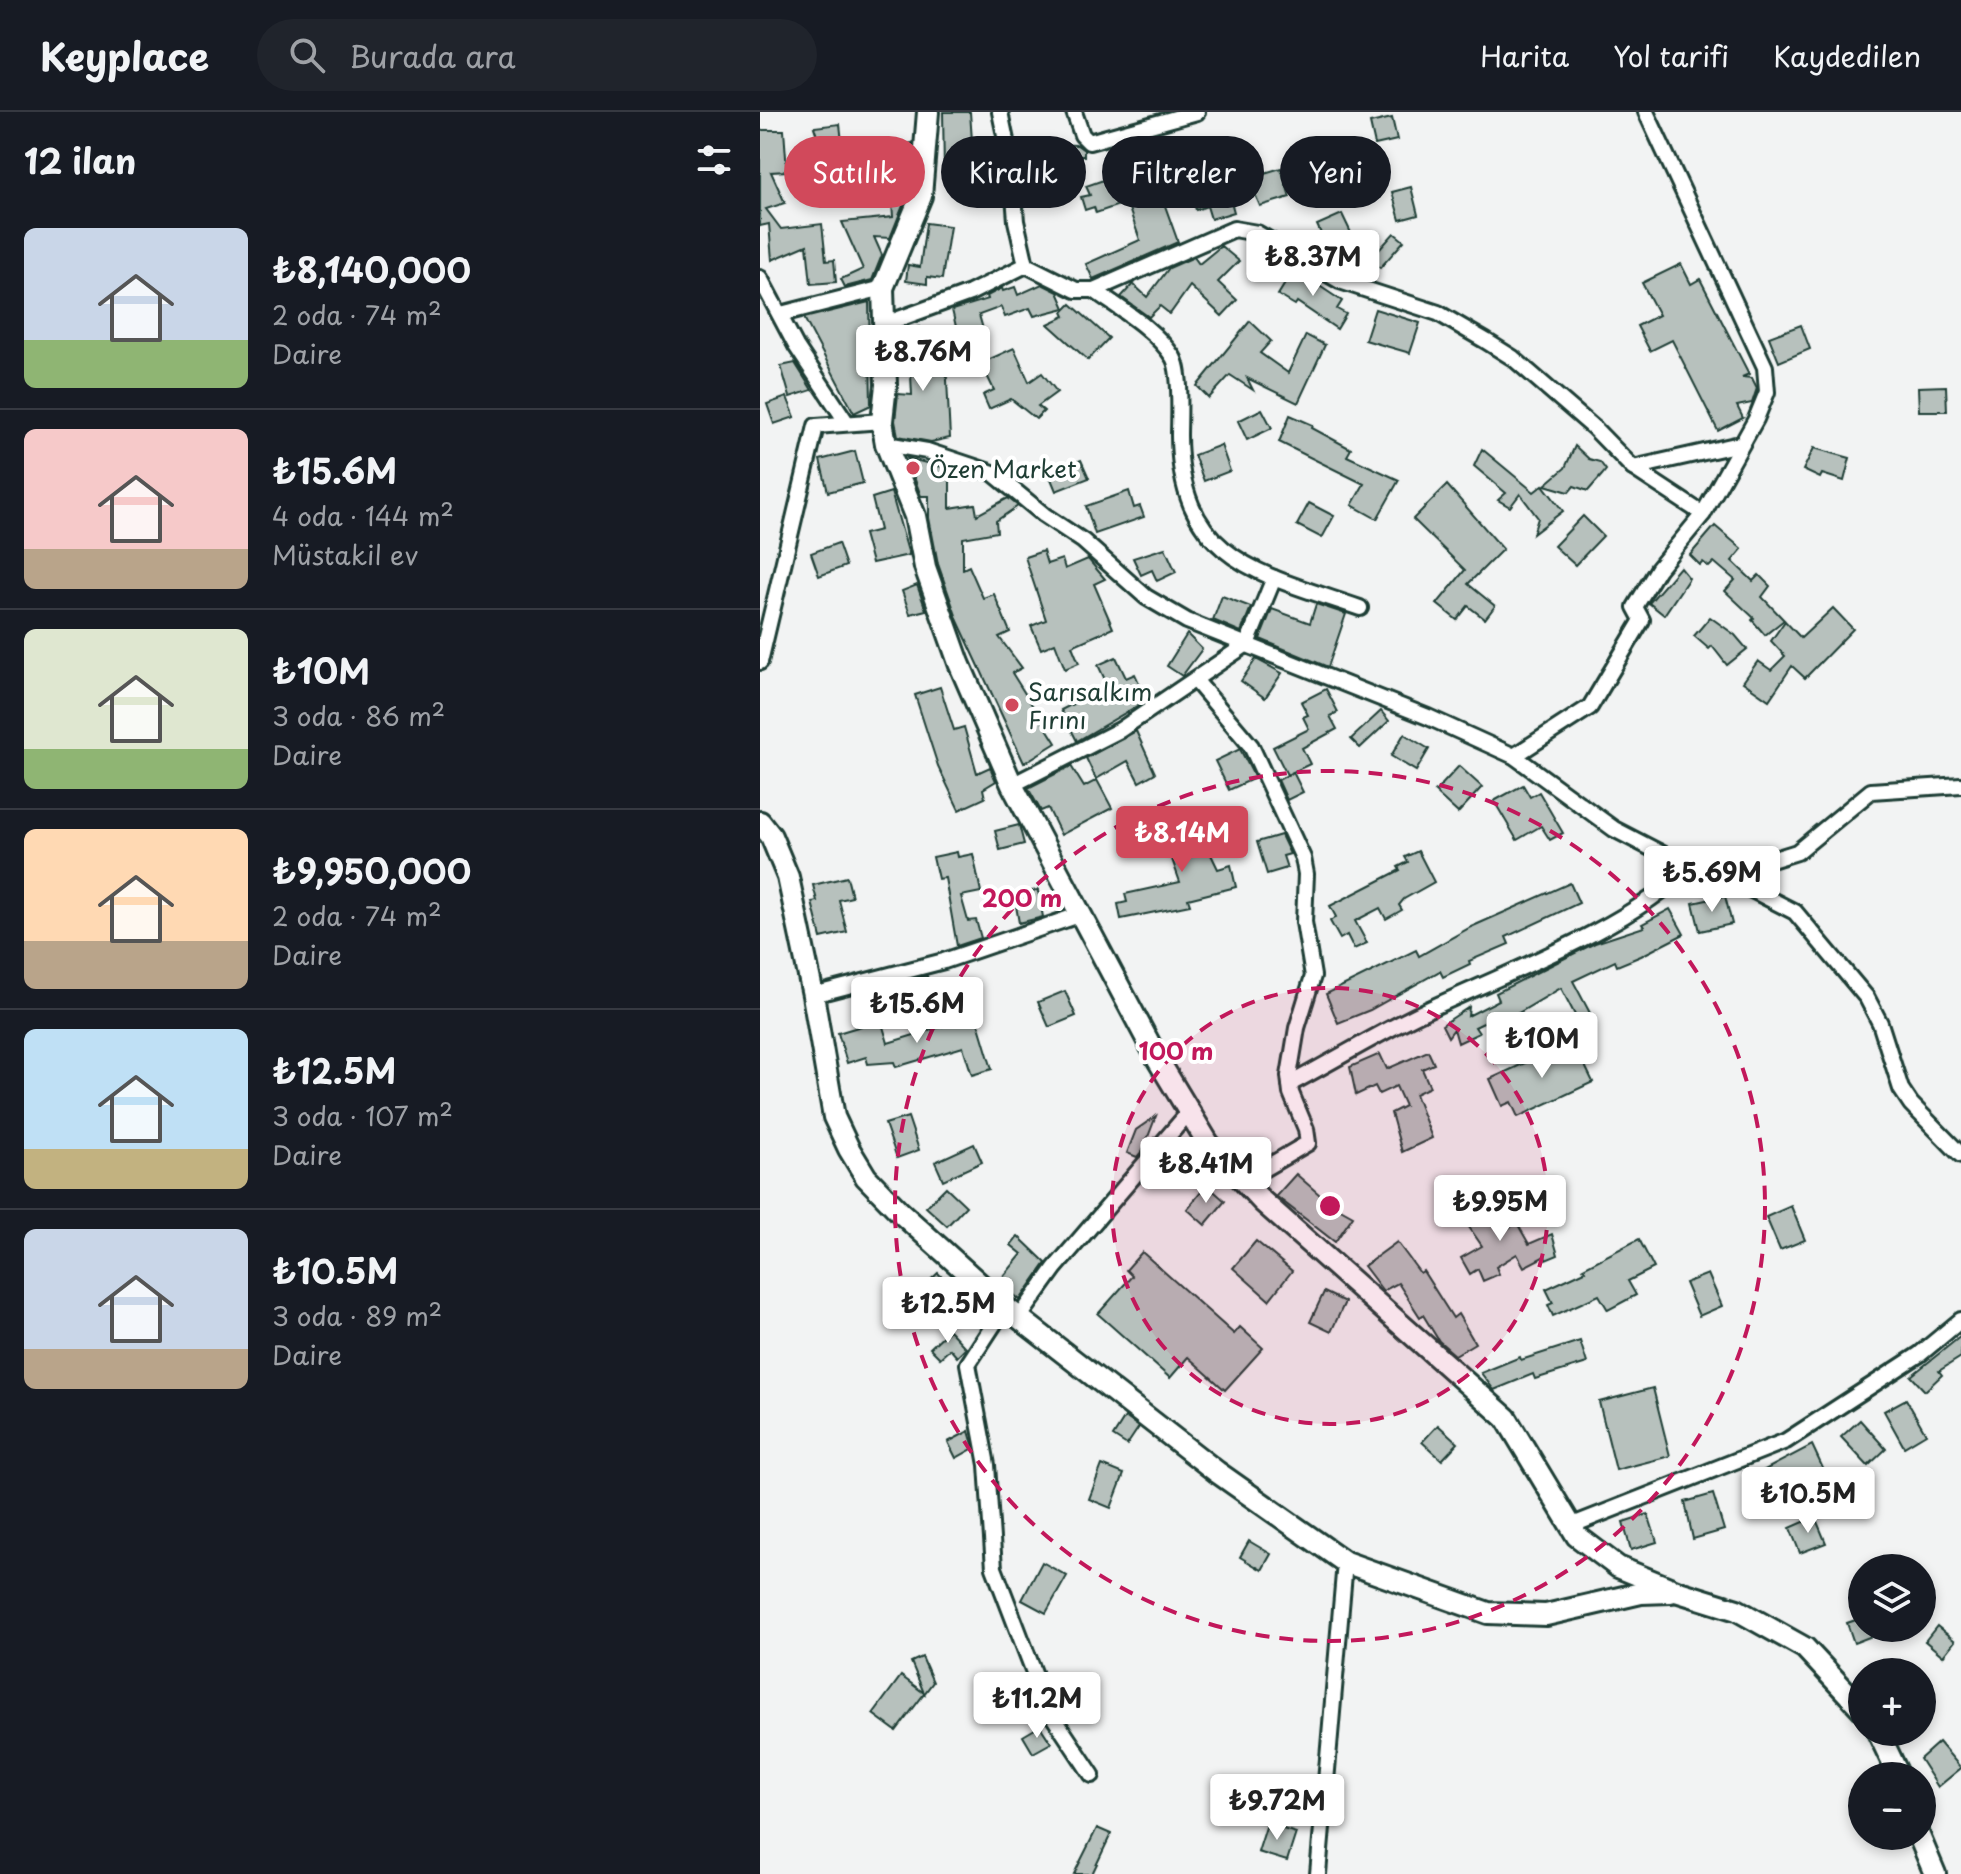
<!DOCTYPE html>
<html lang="tr">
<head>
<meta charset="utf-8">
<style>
	:root { --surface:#171b24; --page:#20242c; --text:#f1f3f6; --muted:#9ea1a6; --line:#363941; --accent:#d1495b }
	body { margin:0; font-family:"Playpen Sans",sans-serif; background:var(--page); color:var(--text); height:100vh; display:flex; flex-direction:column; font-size:30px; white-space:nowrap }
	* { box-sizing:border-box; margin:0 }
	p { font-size:26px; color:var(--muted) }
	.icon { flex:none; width:44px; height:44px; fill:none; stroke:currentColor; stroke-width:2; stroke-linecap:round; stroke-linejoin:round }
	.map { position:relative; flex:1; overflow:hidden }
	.drawer { display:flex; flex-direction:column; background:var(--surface); width:760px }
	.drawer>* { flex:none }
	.hud { position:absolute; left:24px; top:24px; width:760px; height:72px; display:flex; gap:16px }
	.tools { position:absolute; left:1088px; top:1442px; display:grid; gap:16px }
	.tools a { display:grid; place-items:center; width:88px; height:88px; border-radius:50%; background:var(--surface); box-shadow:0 4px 12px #0003; font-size:40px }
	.price { position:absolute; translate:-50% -68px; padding:0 18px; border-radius:8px; background:#fff; color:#222; font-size:26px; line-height:52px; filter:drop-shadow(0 2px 4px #0008) }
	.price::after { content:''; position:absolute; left:50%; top:48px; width:24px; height:18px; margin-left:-12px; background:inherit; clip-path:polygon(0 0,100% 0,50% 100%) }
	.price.current { background:var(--accent); color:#fff }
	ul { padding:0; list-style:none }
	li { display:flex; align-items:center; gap:24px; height:200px; padding:0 24px }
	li+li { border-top:2px solid var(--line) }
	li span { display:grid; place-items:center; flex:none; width:224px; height:160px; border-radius:12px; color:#555 }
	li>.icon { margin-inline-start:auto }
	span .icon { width:96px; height:96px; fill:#fffc; stroke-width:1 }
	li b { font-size:34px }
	h2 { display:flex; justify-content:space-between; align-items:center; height:96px; padding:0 24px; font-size:34px }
	.tag { padding:0 28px; border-radius:36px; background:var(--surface); box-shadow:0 4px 12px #0003; font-size:28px; line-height:72px }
	.tag.current { background:var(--accent); color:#fff }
	header { display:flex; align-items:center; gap:48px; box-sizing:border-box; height:112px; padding:0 40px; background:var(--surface); border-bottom:2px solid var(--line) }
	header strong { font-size:38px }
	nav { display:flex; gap:44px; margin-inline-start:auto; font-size:28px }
	.search { width:560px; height:72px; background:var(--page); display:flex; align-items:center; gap:20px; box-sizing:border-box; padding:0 28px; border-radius:44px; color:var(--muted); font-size:30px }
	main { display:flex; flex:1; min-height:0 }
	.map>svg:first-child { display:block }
	.building { fill:#b7c1bd; stroke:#1f3d34; stroke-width:2 }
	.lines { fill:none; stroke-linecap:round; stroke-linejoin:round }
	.street-casing { stroke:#1f3d34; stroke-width:20 }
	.secondary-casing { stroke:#1f3d34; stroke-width:26 }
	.street { stroke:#fff; stroke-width:14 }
	.secondary { stroke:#fff; stroke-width:20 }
	.ring { fill:none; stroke:#c2185b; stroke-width:4; stroke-dasharray:14 10 }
	.poi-dot { fill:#d1495b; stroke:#fff; stroke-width:3 }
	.labels { text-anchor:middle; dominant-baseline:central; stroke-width:8; stroke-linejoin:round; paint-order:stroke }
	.poi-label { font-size:24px; fill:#1f3d34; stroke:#fff; text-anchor:start }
	.centre { fill:#c2185b; stroke:#fff; stroke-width:4 }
	.ring-label { font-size:24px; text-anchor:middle; font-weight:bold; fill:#c2185b; stroke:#fff; stroke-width:8; stroke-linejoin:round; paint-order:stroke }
</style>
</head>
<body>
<header>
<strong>Keyplace</strong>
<div class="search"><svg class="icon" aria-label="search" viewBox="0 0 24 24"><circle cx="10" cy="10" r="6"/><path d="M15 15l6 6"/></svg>Burada ara</div>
<nav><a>Harita</a><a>Yol tarifi</a><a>Kaydedilen</a></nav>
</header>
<main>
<section class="drawer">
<h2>12 ilan<svg class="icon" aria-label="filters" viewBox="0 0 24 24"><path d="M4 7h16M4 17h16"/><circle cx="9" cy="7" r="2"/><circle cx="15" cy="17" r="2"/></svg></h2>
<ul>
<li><span style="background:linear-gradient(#c9d6e8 70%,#8fb573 0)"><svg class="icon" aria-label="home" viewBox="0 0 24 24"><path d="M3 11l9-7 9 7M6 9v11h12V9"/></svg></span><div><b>₺8,140,000</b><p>2 oda · 74 m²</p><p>Daire</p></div></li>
<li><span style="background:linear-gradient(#f6c9c9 75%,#b9a48a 0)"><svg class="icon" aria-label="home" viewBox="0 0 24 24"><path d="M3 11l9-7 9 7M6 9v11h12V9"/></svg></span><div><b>₺15.6M</b><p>4 oda · 144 m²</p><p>Müstakil ev</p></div></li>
<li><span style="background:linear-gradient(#dfe7d0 75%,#8fb573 0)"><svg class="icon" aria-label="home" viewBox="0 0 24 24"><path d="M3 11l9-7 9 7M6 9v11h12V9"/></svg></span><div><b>₺10M</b><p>3 oda · 86 m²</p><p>Daire</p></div></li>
<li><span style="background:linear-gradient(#ffd9b3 70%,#b9a48a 0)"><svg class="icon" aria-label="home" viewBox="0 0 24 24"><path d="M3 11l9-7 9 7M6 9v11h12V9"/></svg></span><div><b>₺9,950,000</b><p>2 oda · 74 m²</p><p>Daire</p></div></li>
<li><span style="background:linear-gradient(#bfe0f5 75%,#c2b280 0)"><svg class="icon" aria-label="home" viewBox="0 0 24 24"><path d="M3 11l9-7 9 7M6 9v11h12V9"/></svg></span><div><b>₺12.5M</b><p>3 oda · 107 m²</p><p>Daire</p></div></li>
<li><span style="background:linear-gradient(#c9d6e8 75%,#b9a48a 0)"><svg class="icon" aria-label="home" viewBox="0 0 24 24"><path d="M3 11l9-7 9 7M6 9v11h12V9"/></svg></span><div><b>₺10.5M</b><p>3 oda · 89 m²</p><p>Daire</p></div></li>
</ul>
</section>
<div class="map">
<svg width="1201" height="1762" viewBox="0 0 1201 1762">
	<rect width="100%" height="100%" fill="#f2f3f3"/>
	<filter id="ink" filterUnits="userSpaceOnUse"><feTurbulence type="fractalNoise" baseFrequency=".0125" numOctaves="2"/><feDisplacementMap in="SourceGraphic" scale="16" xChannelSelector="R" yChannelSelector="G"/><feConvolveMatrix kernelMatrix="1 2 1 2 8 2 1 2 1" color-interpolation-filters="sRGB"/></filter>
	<g filter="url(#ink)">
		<g class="building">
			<polygon points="183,0 210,0 214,58 184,58"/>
			<polygon points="632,6 637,28 615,33 610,11"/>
			<polygon points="80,12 84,48 115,71 106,40 152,31 148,81 130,126 114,125 122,143 112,168 85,175 81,167 103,157 82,110 133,105 132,91 73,91 62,67 70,56 58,59 56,54 56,60 42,64 37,49 52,45 46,33 65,47 54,15"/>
			<polygon points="0,18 24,18 27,59 11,60 25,91 6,97 21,117 62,112 66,149 74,148 76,170 51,172 47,133 12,148 9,112 0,114"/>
			<polygon points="263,31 317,33 324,38 324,44 293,44 292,89 264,89"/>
			<polygon points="426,47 435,74 408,83 399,56"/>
			<polygon points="222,50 240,51 244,81 221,80"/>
			<polygon points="521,56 530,85 500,94 488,66"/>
			<polygon points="355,64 365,91 336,101 334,95 325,98 321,85 330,83 326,74"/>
			<polygon points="466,72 474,100 451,107 447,94 436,98 431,83"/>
			<polygon points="651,75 658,103 640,108 632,80"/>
			<polygon points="399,77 418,130 333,167 326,152 380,128 366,88"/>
			<polygon points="582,102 594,127 569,139 557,113"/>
			<polygon points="166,111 190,114 182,167 167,165 167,172 146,169 148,153 160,155"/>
			<polygon points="634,121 644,129 620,156 610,148"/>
			<polygon points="461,134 479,149 458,170 477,188 462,204 430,174 410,202 400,194 389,205 361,185 373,172 387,185 409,156 434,145 439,152"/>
			<polygon points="921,152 931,172 940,167 989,262 982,265 992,266 997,276 992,291 977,294 983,306 958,319 912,228 890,239 877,214 899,203 882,171"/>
			<polygon points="534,157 582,189 577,197 586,202 577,217 537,190 535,193 518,183"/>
			<polygon points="282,172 298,180 305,196 274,204 270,196 245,205 241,195 219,203 223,217 198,223 192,198 228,187 227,184 242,176 243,179 255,175 258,183"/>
			<polygon points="109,190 111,293 94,301 44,206"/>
			<polygon points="311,192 349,226 328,248 288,212 305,204 303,200"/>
			<polygon points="615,197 660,211 650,241 605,228"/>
			<polygon points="490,209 511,229 500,241 528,261 546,223 565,233 538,291 487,266 493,278 470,263 449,286 437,274"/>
			<polygon points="1041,213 1050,237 1019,250 1009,225"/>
			<polygon points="159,215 173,250 186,249 190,326 171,330 138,324 135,309 138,282 152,283 150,242 142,244 137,222"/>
			<polygon points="254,236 269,270 282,261 297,280 278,294 284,299 276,307 251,287 229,297 223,283 234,278 221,251"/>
			<polygon points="35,251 52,278 30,285 21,254"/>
			<polygon points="1186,274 1187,299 1159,299 1158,275"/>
			<polygon points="27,285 35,305 14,312 7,292"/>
			<polygon points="502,297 512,316 487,328 478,309"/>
			<polygon points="530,303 553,313 552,316 591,337 587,344 639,368 617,407 592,393 604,372 519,330"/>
			<polygon points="461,333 470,359 444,369 434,343"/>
			<polygon points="815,334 829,347 840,350 846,358 842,363 828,379 814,374 809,380 785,373 805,356"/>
			<polygon points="1054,336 1090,346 1084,369 1062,362 1060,366 1043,358"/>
			<polygon points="722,337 774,380 783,373 803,399 773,422 778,406 760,382 750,395 738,388 746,381 714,354"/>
			<polygon points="95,339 103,371 68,380 60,348"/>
			<polygon points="147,346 190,357 190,396 215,392 217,403 248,386 258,394 236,409 237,420 203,426 203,457 209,454 223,486 234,482 250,520 239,525 262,556 252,561 296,631 264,651 198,509 178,452 169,406 169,384 161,384"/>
			<polygon points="321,348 329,366 296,379 289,362"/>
			<polygon points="687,373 743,437 708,472 735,494 725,507 708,494 697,508 677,492 705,458 653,407"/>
			<polygon points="369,379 374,396 380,394 384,405 335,422 326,394"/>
			<polygon points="131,380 149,443 112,451 104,422 120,418 112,386"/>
			<polygon points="549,391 574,404 562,426 537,413"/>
			<polygon points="823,404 843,424 815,453 794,434"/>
			<polygon points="955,414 982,437 972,449 993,469 999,463 1010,474 1002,485 1024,508 1005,523 992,508 994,506 965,479 975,468 954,450 949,455 943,450 940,453 930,443"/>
			<polygon points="78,431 86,454 59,464 51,441"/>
			<polygon points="405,436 416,460 397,469 392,458 381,463 373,446"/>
			<polygon points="283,439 287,452 302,447 305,457 328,447 345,467 334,472 353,516 312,534 319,551 305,557 295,531 281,537 271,514 286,508 265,445"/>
			<polygon points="920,455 929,466 904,503 889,491"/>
			<polygon points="157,473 166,498 150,502 142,479"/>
			<polygon points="462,484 491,495 481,520 453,508"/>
			<polygon points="556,492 586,502 568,555 500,527 512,497 550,511"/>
			<polygon points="1073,496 1093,517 1045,566 1032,554 1009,588 983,570 998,549 1011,558 1025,544 1011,529 1025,509 1041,526"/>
			<polygon points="950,505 975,523 987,537 967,553 952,534 949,537 934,524"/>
			<polygon points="427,522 442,537 422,564 407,554"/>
			<polygon points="356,545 366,566 375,562 387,588 317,629 301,598 348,574 338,553"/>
			<polygon points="496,547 522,561 505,586 481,569"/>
			<polygon points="180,575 194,618 204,615 217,661 230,655 236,669 223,677 225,686 199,698 178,654 155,583"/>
			<polygon points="566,577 578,600 570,604 577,617 542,636 550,652 527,663 513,635 549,617 543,605 548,603 541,590"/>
			<polygon points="621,599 629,609 600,636 591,627"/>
			<polygon points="376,619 395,661 379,670 368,649 336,667 326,646"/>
			<polygon points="644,622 669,637 656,659 631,644"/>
			<polygon points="480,637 495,666 469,678 455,649"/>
			<polygon points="311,654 324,675 337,668 352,696 301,723 288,696 281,699 268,676"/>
			<polygon points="699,654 722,675 698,701 675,680"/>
			<polygon points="533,660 543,680 527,688 518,668"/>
			<polygon points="763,673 770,685 779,680 803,721 790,728 781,714 757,728 734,689"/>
			<polygon points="431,701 458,757 471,753 476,775 428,787 430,793 361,807 358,792 367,790 365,782 420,770 401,716 418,712"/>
			<polygon points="259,713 264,732 240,738 235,719"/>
			<polygon points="521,723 530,742 523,744 527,756 507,762 497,730"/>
			<polygon points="658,739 674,770 644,787 639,793 642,798 626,807 620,796 595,809 607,831 594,837 587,823 580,827 570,809 576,805 570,794 640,758 638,755 648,750 645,745"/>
			<polygon points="197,740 198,745 213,742 221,780 201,784 208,809 216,808 221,826 197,834 185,766 178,767 173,745"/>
			<polygon points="87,765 92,785 79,788 87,820 61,826 52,790 57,789 53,773"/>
			<polygon points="810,771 819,791 746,825 749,832 709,849 710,852 683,865 680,859 610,898 578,911 566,882 656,838 659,844 711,815"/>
			<polygon points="278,778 283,805 259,811 254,782"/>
			<polygon points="965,784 972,812 940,819 933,791"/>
			<polygon points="910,797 924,822 881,844 857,854 855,849 813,869 830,901 817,907 801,876 757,902 764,916 752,922 742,902 715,915 719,921 698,931 694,917 688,925 682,913 709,895 708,904 739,888 736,881 835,831 884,815 882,812"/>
			<polygon points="167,864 174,891 118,906 112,882 147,874 146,869"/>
			<polygon points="305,879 316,904 289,915 278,890"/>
			<polygon points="216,904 232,957 212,963 203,935 136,955 134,950 108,952 106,945 87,951 78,921 121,908 128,931"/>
			<polygon points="813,929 833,970 758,1005 751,990 742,994 730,967"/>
			<polygon points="668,939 674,952 662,957 670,975 655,982 672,1026 642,1040 631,1001 645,994 636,974 619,982 615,974 596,983 590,955 620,942 627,957"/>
			<polygon points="396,1004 383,1038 377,1045 367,1041 376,1018"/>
			<polygon points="148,1005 159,1038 137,1046 125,1012"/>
			<polygon points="214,1032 222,1050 183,1068 175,1050"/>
			<polygon points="536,1062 568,1090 593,1104 575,1130 516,1084"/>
			<polygon points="447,1073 465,1089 445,1113 427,1097"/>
			<polygon points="186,1075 206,1094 187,1114 166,1095"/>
			<polygon points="723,1086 745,1118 757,1111 769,1132 792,1122 798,1143 786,1148 785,1144 764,1155 757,1142 736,1155 739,1162 723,1169 718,1157 710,1162 701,1146 722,1134 700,1102"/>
			<polygon points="1031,1094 1045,1128 1020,1138 1006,1105"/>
			<polygon points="258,1124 286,1151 260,1188 239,1170 262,1142 251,1133"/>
			<polygon points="879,1127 894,1156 868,1169 876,1183 848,1198 839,1183 793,1204 788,1193 793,1191 786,1177 825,1159 823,1156"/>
			<polygon points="496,1129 532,1159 509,1188 473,1156"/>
			<polygon points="637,1130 660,1161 663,1159 693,1206 698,1202 715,1231 695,1243 679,1229 663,1203 660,1205 638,1171 623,1179 604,1154"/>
			<polygon points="382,1140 474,1222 480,1215 503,1236 465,1278 428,1245 410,1266 338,1202 372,1164 366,1158"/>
			<polygon points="178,1161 198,1182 170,1208 150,1187"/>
			<polygon points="948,1162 962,1194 939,1204 925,1171"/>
			<polygon points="564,1180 585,1190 571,1220 550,1210"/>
			<polygon points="189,1218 206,1236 197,1245 190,1237 180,1246 170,1236"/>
			<polygon points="1201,1224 1201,1245 1179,1259 1182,1263 1165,1279 1151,1264"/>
			<polygon points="820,1229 827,1251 775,1267 773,1262 734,1278 721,1261 760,1245 761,1248"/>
			<polygon points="893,1276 910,1344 856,1358 839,1290"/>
			<polygon points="1146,1287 1166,1322 1144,1335 1124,1299"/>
			<polygon points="365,1305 379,1315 367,1333 353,1324"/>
			<polygon points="1100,1308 1126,1337 1108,1354 1081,1325"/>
			<polygon points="678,1313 698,1331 682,1348 662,1330"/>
			<polygon points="209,1319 214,1336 196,1346 188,1330"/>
			<polygon points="1052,1333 1066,1363 1009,1387 997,1362"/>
			<polygon points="342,1353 364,1362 351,1396 329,1387"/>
			<polygon points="953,1382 964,1418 933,1427 925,1390"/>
			<polygon points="888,1402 897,1430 871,1438 863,1410"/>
			<polygon points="1055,1405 1066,1431 1040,1441 1030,1416"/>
			<polygon points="489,1429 511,1442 502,1458 480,1445"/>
			<polygon points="282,1450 307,1464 286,1501 262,1488"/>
			<polygon points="1102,1506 1102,1516 1130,1517 1094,1531 1087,1511"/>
			<polygon points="1177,1514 1195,1529 1183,1544 1165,1529"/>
			<polygon points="162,1545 173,1570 136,1619 113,1602 141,1564 164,1581 151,1550"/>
			<polygon points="280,1614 291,1631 273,1641 263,1624"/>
			<polygon points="1179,1630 1201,1656 1178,1675 1160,1647"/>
			<polygon points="507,1712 536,1721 527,1749 498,1740"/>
			<polygon points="337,1716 351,1722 332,1762 314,1762"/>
		</g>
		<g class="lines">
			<g class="street-casing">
				<g id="street">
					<polyline points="240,0 252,57 256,109 266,153"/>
					<polyline points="314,0 322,23 329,30 437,0"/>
					<polyline points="0,166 36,234 87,311"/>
					<path d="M334 178C360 197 395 217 413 245 422 260 419 306 419 324 420 449 501 462 600 496"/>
					<polyline points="21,202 123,176"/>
					<polyline points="125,212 210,181 266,153 316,178 334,178 474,117 497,121 580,169 678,201 726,229 753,246 834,316 873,356 943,402"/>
					<polyline points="126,332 167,339 233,361 284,403 323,429 386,485 427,509 668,605 754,644 854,717 941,762 963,763 1037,740 1111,679 1201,673"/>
					<polyline points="873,356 980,332"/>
					<polyline points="0,550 56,314 122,309"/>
					<polyline points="436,569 491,634 543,746 546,762 544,810 553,864 537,916 529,964 531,981 546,1017 548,1031 483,1069"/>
					<polyline points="754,644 830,595 882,508 875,495 898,457 943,402 996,307 1007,280 1005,255 886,0"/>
					<polyline points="252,673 360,618 487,532 514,466"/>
					<polyline points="963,763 1035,800 1107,886 1120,911 1141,977 1151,992 1201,1043"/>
					<polyline points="53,883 184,849 319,803"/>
					<path d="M530 972C575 948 619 921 665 899 739 864 873 814 927 756"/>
					<polyline points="245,1195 208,1252 227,1353 234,1456 288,1597 332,1663"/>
					<polyline points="259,1206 295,1156 429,1000"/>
					<polyline points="810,1414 1026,1329 1160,1242 1201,1208"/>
					<polyline points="558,1762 585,1450"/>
				</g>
			</g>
			<g class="secondary-casing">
				<g id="secondary">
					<polyline points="168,0 161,84 123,176 126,273 122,309 126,332 155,404 165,455 199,551 252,673 398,948 448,1031 502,1089 746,1306 817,1424 858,1455 919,1480 977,1498 1045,1536 1102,1597"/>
					<polyline points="0,710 11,724 28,765 53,883 74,1005 89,1037 106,1065 140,1100 245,1195 457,1360 585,1450 728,1501 786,1503 881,1481 911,1480"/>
					<polyline points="1118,1620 1139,1664"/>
					<polyline points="1159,1724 1175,1762"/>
				</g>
			</g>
			<use href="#street" class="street"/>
			<use href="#secondary" class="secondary"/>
		</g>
	</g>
	<circle cx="570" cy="1094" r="218" fill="#c2185b" fill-opacity=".12"/>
	<g class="ring">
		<circle cx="570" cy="1094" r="218"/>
		<circle cx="570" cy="1094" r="435"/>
	</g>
	<g class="poi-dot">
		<circle cx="153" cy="356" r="8"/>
		<circle cx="252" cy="593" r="8"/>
	</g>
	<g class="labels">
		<g class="poi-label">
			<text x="169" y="356">Özen Market</text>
			<text x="268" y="579">Sarısalkım<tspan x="268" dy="28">Fırını</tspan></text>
		</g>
	</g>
	<circle cx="570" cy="1094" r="12" class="centre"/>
	<g class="ring-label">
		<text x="262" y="795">200 m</text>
		<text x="416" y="948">100 m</text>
	</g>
</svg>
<div class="tools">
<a><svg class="icon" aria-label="layers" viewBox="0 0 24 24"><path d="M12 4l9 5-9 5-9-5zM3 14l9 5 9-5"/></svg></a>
<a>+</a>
<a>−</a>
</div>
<b class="price" style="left:553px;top:186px">₺8.37M</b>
<b class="price" style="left:163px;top:281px">₺8.76M</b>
<b class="price current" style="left:422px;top:762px">₺8.14M</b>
<b class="price" style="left:952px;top:802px">₺5.69M</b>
<b class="price" style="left:157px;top:933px">₺15.6M</b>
<b class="price" style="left:782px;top:968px">₺10M</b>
<b class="price" style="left:446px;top:1093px">₺8.41M</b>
<b class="price" style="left:740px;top:1131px">₺9.95M</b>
<b class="price" style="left:188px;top:1233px">₺12.5M</b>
<b class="price" style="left:1048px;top:1423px">₺10.5M</b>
<b class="price" style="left:277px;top:1628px">₺11.2M</b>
<b class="price" style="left:517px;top:1730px">₺9.72M</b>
<div class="hud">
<a class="tag current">Satılık</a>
<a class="tag">Kiralık</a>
<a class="tag">Filtreler</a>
<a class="tag">Yeni</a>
</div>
</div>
</main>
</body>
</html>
